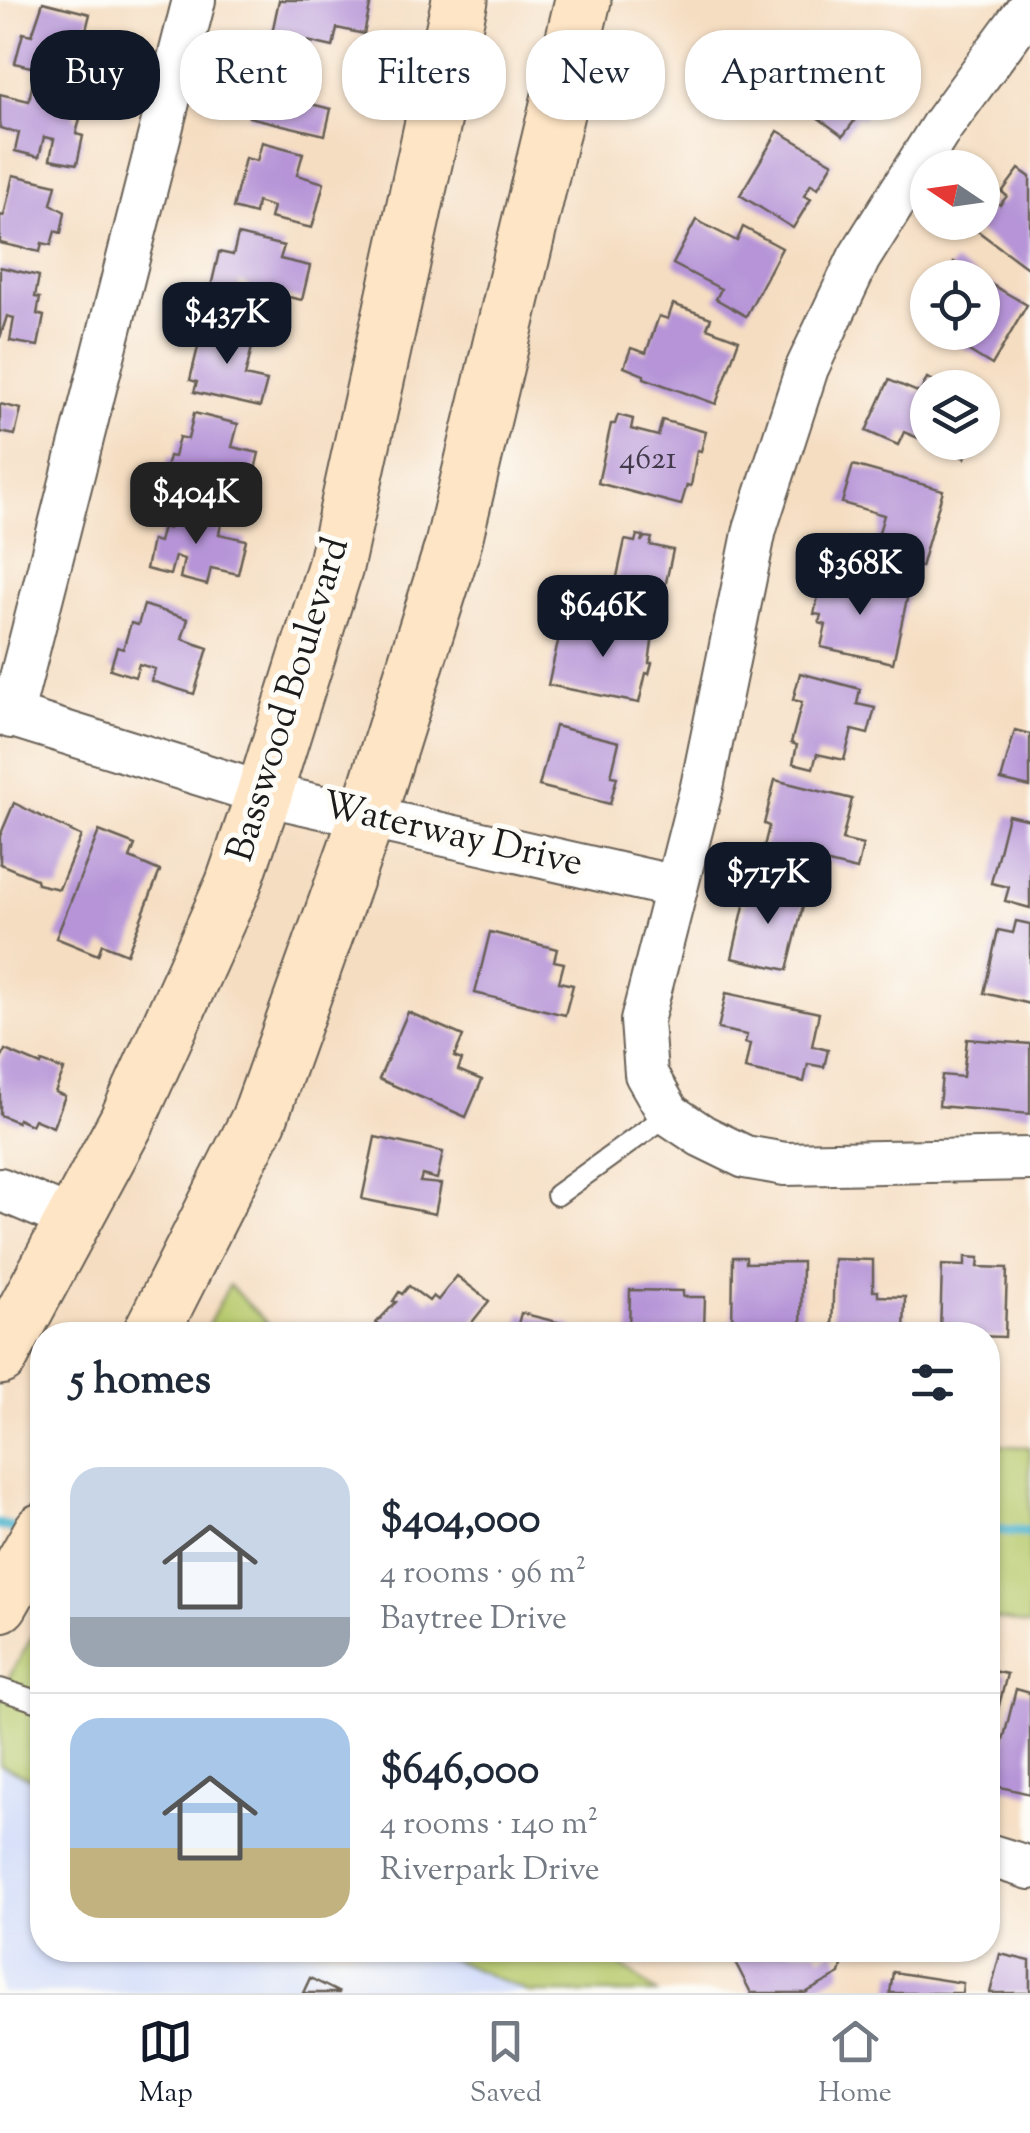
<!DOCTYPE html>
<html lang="en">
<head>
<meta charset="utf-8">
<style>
	:root { --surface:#fff; --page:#f6f6f7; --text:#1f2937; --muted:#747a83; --line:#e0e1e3; --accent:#111827 }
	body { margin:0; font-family:"Sorts Mill Goudy",serif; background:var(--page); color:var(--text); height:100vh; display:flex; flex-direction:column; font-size:38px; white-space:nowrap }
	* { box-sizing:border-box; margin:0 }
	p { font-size:32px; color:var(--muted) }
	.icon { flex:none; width:55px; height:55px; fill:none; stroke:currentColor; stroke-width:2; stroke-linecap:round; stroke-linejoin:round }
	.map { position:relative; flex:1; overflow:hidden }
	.drawer { position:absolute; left:30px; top:1322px; width:970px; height:640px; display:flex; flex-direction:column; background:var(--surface); border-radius:40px; box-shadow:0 2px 8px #0004 }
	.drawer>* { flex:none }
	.banner { position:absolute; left:30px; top:30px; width:970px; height:90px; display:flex; gap:20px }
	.needle { width:65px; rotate:283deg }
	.controls { position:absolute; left:910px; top:150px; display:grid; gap:20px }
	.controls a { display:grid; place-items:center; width:90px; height:90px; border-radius:50%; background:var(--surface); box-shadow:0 2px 8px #0004; font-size:50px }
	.price { position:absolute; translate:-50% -85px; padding:0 22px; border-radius:20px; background:var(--accent); color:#fff; font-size:32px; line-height:65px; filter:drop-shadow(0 2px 5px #0008) }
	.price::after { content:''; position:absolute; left:50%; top:60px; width:30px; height:22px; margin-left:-15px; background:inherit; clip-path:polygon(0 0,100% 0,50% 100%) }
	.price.active { background:#222; color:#fff }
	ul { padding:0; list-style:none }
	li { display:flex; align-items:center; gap:30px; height:250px; padding:0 40px }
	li+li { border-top:2px solid var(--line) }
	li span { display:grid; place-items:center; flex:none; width:280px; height:200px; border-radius:30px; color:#555 }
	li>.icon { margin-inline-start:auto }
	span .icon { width:120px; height:120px; fill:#fffc; stroke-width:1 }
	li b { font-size:42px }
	h2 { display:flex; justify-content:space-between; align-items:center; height:120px; padding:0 40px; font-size:42px }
	.pill { padding:0 35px; border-radius:40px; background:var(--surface); box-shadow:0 2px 8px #0004; font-size:35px; line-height:90px }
	.pill.active { background:var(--accent); color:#fff }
	.dock { display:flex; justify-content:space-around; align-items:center; height:140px; border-top:2px solid var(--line); background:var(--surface); font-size:28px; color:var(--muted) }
	.dock a { display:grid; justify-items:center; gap:5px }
	.dock .active { color:var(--accent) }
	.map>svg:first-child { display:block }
	.built { fill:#cfdafa }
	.green { fill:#b8ca6e; stroke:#6a7345; stroke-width:2.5 }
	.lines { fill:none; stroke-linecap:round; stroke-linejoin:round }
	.stream { stroke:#4db3cc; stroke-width:11 }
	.building { fill:#b694d7 }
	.service-casing { stroke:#686056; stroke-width:24 }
	.minor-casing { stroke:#686056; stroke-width:46 }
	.secondary-casing { stroke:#686056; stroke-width:59 }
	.service { stroke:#fff; stroke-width:20 }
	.minor { stroke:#fff; stroke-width:42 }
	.secondary { stroke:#fee5c5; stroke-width:55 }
	.labels { text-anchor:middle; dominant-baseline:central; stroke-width:10; stroke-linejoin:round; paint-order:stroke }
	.number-label { font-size:32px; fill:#423a4b }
	.street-label { font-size:38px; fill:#1c1c1c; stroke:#fdfcf7 }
</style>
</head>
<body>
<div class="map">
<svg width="1030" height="1993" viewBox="0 0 1030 1993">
	<rect width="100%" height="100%" fill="#fdfcf7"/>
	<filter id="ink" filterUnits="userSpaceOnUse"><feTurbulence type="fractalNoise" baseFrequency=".01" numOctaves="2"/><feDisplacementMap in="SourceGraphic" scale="20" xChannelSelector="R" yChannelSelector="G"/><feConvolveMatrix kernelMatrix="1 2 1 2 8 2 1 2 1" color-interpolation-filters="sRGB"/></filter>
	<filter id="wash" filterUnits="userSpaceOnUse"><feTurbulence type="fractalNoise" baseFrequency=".0048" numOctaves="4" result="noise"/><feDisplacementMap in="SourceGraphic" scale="40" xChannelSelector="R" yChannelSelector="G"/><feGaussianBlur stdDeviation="2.25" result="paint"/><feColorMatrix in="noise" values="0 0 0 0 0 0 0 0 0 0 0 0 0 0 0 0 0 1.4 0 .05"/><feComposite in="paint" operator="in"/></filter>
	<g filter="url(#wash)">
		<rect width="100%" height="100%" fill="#f5ddc1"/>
		<polygon class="built" points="0,1764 42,1782 42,1950 434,1950 533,1993 0,1993"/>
		<g class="green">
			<polygon points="229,1285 279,1335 203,1335"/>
			<polygon points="988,1445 1030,1447 1030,1625 988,1617"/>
			<polygon points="42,1620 42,1783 0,1765 0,1692"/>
			<polygon points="430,1950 600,1950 657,1993 530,1993"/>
		</g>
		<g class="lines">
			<g class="stream">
				<polyline points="0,1525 25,1531"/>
				<polyline points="988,1529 1030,1532"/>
			</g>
		</g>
		<g id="blocks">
			<g class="building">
				<polygon points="279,0 367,0 371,1 364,34 337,28 333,47 272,33"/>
				<polygon points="43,2 90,14 81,50 105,56 98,84 15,63 23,33 32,35"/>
				<polygon points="825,34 890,82 862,119 858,116 843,136 765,79 799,37 814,48"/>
				<polygon points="272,50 317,61 307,103 331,109 325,135 249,117 260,70 267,72"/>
				<polygon points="32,86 79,96 74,118 80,119 76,134 83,136 77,164 50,159 54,139 44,137 39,157 15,151 19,133 0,128 0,94 29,101"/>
				<polygon points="778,131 833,163 818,188 811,184 804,196 811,199 793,228 740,195"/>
				<polygon points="262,142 303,153 297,175 324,183 312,228 270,218 273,207 257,202 255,214 233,208 245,158 257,161"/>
				<polygon points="1019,169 1030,177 1030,270 975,229 982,222 995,201 1000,205 1007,196 1002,192"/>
				<polygon points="13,175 56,185 51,204 65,212 61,233 55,231 51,245 42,243 40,252 0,243 0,215 4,216"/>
				<polygon points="696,220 737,241 743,227 782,248 746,316 716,299 721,289 673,264"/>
				<polygon points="238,235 284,246 280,259 310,266 302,300 275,294 271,310 245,304 249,285 240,282 235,301 209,295 219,252 233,255"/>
				<polygon points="954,262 980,278 945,278"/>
				<polygon points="0,267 39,276 35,297 40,298 37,314 44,316 38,346 10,341 14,318 7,316 0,338"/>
				<polygon points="982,279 1027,305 992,365 938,332 982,332"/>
				<polygon points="673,304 711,318 707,328 739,340 716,404 644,378 644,375 624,367 631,348 646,353 659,316 668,319"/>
				<polygon points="210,324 255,335 245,376 267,381 260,407 194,392 197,382 190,380 199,343 206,344"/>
				<polygon points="927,378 950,388 928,388 928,442 904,432 898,445 866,431 889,380 920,393"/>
				<polygon points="0,404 21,409 15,435 0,432"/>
				<polygon points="194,413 238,424 232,447 259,453 248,500 204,490 207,479 193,475 191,486 163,479 169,456 174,457 179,437 188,439"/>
				<polygon points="618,415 633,419 631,429 658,436 662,420 706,432 701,451 697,450 691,486 687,485 681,505 598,483 611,424 615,424"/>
				<polygon points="928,442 971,442 965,458"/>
				<polygon points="853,465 943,490 921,567 873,553 884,515 842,503"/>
				<polygon points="175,507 222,519 219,534 246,540 238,574 211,568 207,585 180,578 184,559 175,556 170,575 146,569 152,540 159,542 163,527 169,529"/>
				<polygon points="637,535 643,536 641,542 645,537 652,538 650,545 673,550 663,596 615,586 625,540 635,542"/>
				<polygon points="823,575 908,594 893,663 821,647 826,625 819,623 821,615 814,614"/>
				<polygon points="144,605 188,619 182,639 208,648 194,694 151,681 155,669 139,664 135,677 110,669 117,647 123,649 131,623 138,625"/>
				<polygon points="563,620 617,632 620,621 650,628 648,634 653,635 649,663 652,663 649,674 646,673 639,703 548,685"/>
				<polygon points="800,673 860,689 857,704 875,708 868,734 852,730 844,760 817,754 813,768 793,763 797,745 791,743 802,702 793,700"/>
				<polygon points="555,726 619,742 611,776 617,777 610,804 539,786"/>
				<polygon points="1015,730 1030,734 1030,787 1001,780"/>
				<polygon points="775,780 852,799 842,840 863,845 857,870 764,847 769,826 764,824"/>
				<polygon points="14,803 81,836 59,889 37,884 36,879 0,864 0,836"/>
				<polygon points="1008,815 1030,820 1030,908 1005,901 1009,887 991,883"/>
				<polygon points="99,831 135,845 130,858 160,871 127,954 102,944 98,955 56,938"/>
				<polygon points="749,884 805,898 787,970 732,958"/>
				<polygon points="1016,921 1030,924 1030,1004 984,993 998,930 1013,933"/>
				<polygon points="490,932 557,949 554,961 564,963 559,982 573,985 565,1015 475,993"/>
				<polygon points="726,993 819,1013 812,1046 828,1050 824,1067 808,1064 804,1082 745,1069 750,1044 745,1043 747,1035 718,1029"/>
				<polygon points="408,1012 463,1036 454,1057 462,1060 458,1070 482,1080 466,1117 379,1079"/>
				<polygon points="967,1039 1030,1044 1030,1114 939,1106 942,1075 963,1077"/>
				<polygon points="5,1050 41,1065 42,1062 64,1070 55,1092 65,1096 53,1127 34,1119 31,1125 18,1119 17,1122 0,1115 0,1062"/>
				<polygon points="375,1137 443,1152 437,1179 422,1175 420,1182 441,1184 435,1214 362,1199"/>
				<polygon points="733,1257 746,1257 746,1263 802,1262 801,1335 732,1334"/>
				<polygon points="965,1257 979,1258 978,1267 1007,1268 1005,1337 940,1335 942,1265 965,1266"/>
				<polygon points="834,1259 873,1260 873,1291 878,1291 878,1296 905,1297 904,1335 832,1335"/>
				<polygon points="457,1276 489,1301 462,1335 373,1333 379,1325 376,1323 396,1302 393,1301 399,1292 402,1294 409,1286 429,1301 433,1296 438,1300"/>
				<polygon points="630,1290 683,1291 683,1297 705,1297 704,1329 690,1329 690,1335 629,1335"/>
				<polygon points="521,1313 573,1326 571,1335 515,1335"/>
				<polygon points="988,1670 1007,1674 989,1745 988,1744"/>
				<polygon points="1016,1689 1030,1693 1030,1794 992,1785"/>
				<polygon points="729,1950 817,1950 821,1957 834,1950 842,1965 840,1974 805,1993 751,1993"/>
				<polygon points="1000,1954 1030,1961 1030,1993 990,1993"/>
				<polygon points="893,1972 963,1983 962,1993 890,1993"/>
				<polygon points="310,1978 340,1993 303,1993"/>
			</g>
		</g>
	</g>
	<g filter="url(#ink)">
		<use href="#blocks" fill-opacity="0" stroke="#686056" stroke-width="2.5"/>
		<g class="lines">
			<g class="service-casing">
				<g id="service">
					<polyline points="557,1195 669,1114"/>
					<polyline points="0,1689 42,1703"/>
				</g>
			</g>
			<g class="minor-casing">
				<g id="minor">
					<polyline points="1030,6 942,126 859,258 807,368 755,529 702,787 642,1021 646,1074 669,1114 702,1136 745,1157 785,1164 1030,1159"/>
					<polyline points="0,712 264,794 676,887"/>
					<polyline points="11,717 194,0"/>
					<polyline points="0,1189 76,1221"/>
					<polyline points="988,1855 1030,1868"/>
				</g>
			</g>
			<g class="secondary-casing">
				<g id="secondary">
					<polyline points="150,1335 259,1119 368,815 452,549 583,0"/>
					<polyline points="0,1357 127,1121 233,885 264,794 335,567 460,0"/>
					<polyline points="0,1604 42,1531"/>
				</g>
			</g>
			<use href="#service" class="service"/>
			<use href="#minor" class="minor"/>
			<use href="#secondary" class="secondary"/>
		</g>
	</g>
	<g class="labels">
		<g class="number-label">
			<text x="648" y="460">4621</text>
		</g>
		<g class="street-label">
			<text transform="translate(290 700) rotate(-73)">Basswood Boulevard</text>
			<text transform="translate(452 836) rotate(13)">Waterway Drive</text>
		</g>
	</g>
</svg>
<div class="controls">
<a><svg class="needle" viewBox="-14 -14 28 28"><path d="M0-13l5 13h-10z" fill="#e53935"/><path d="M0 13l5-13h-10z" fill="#747a83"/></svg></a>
<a><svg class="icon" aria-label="locate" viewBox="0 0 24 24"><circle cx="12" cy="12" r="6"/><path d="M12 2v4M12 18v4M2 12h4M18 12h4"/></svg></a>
<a><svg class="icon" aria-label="layers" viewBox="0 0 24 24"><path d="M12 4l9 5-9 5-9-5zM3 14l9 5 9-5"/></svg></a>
</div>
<b class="price" style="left:227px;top:367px">$437K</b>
<b class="price active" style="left:196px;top:547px">$404K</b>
<b class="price" style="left:860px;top:618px">$368K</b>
<b class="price" style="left:603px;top:660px">$646K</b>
<b class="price" style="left:768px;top:927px">$717K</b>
<div class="banner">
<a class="pill active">Buy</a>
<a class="pill">Rent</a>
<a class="pill">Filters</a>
<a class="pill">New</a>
<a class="pill">Apartment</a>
</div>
<section class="drawer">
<h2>5 homes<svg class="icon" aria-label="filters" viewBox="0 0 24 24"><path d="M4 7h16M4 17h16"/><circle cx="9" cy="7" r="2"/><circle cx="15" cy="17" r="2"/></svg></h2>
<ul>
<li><span style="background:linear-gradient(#c9d6e8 75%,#9aa5b1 0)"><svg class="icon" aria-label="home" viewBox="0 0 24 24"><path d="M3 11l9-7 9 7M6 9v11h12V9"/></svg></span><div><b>$404,000</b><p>4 rooms · 96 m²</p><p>Baytree Drive</p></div></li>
<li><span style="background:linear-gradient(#a9c7e8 65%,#c2b280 0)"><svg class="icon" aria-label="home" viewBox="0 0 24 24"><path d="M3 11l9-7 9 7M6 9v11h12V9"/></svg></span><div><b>$646,000</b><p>4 rooms · 140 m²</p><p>Riverpark Drive</p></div></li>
</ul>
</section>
</div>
<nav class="dock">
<a class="active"><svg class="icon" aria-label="map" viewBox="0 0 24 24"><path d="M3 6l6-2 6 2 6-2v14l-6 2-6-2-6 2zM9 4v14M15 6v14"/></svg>Map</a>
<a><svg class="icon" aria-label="saved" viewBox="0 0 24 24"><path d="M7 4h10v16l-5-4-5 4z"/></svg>Saved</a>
<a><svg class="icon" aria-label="home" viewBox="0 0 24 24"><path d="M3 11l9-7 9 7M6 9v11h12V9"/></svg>Home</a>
</nav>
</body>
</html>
